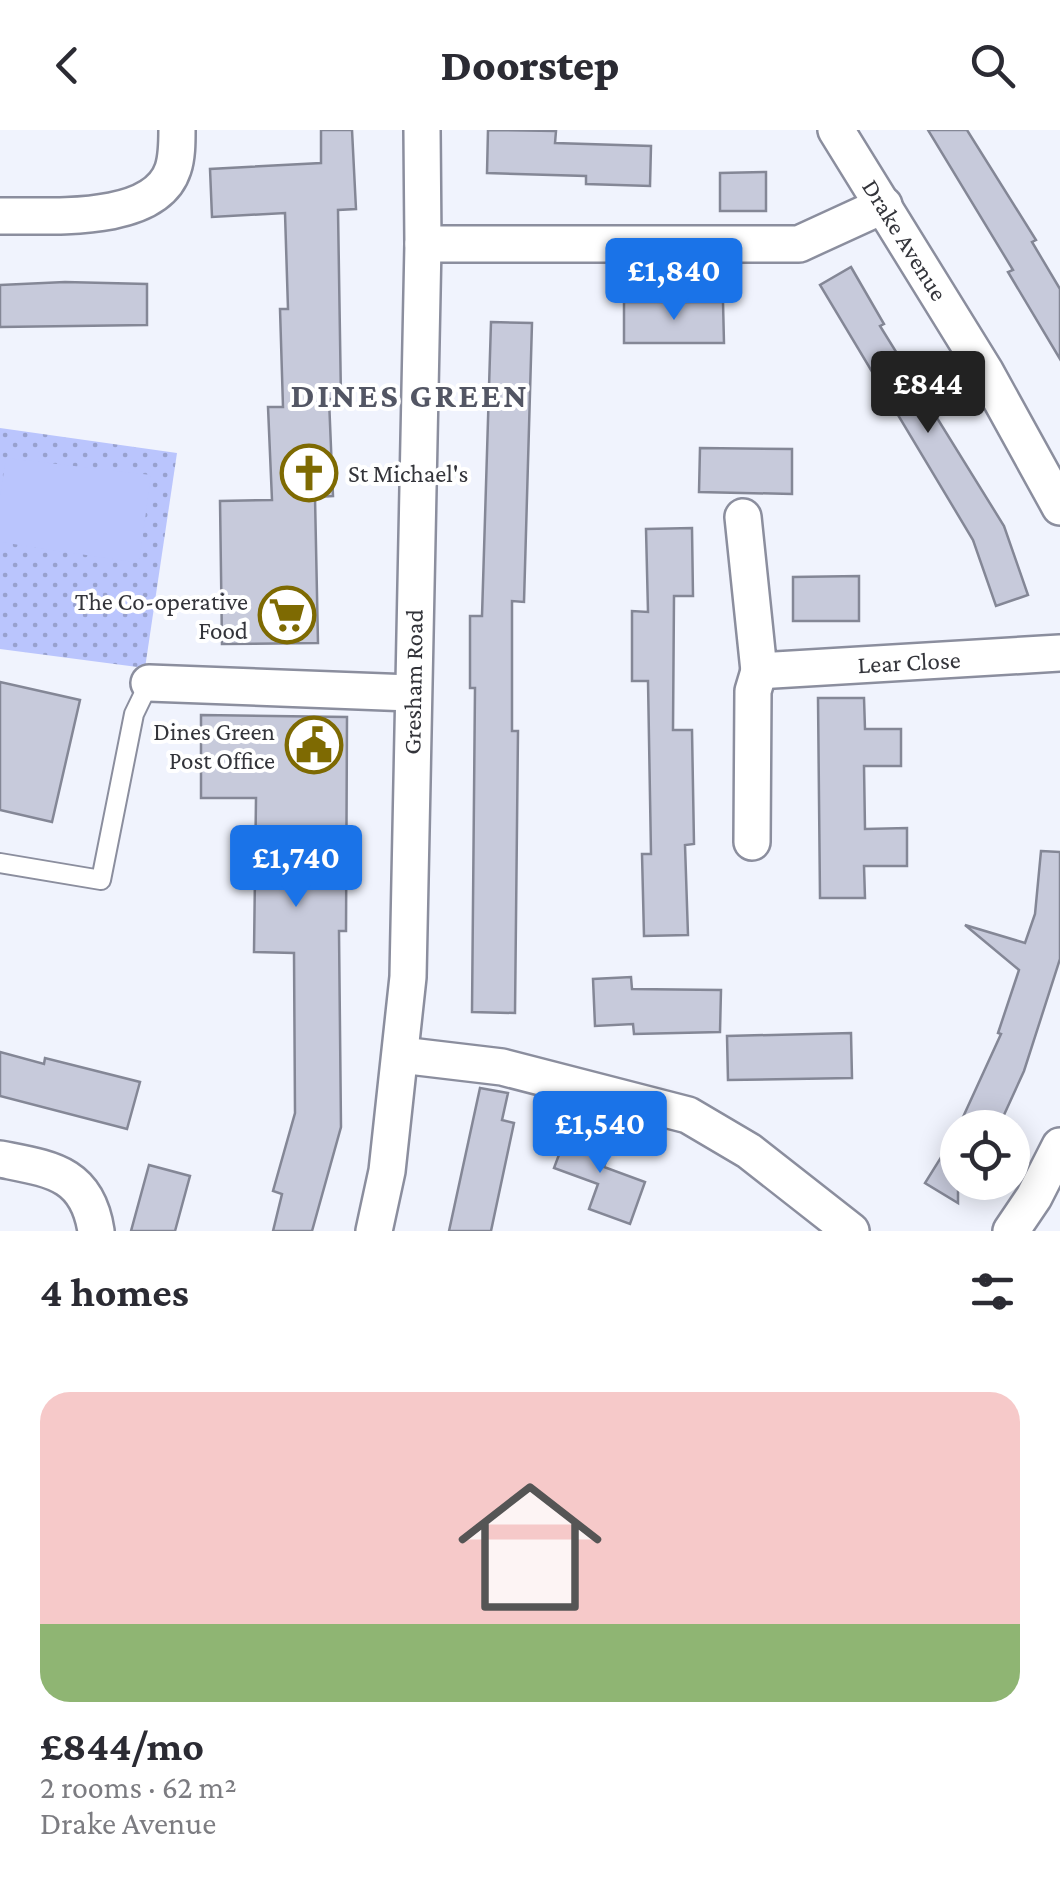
<!DOCTYPE html>
<html lang="en">
<head>
<meta charset="utf-8">
<style>
	:root { --surface:#fff; --page:#f2f2f3; --text:#2b2b33; --muted:#7c7c81; --accent:#1a73e8 }
	body { margin:0; font-family:"Crimson Pro",serif; background:var(--page); color:var(--text); height:100vh; display:flex; flex-direction:column; font-size:38px; white-space:nowrap }
	* { box-sizing:border-box; margin:0 }
	p { font-size:32px; color:var(--muted) }
	.icon { flex:none; width:55px; height:55px; fill:none; stroke:currentColor; stroke-width:2; stroke-linecap:round; stroke-linejoin:round }
	.map { position:relative; height:1101px; overflow:hidden }
	.panel { display:flex; flex-direction:column; background:var(--surface); flex:1 }
	.panel>* { flex:none }
	.tools { position:absolute; left:940px; top:980px; display:grid; gap:20px }
	.tools a { display:grid; place-items:center; width:90px; height:90px; border-radius:50%; background:var(--surface); box-shadow:0 5px 25px #0003; font-size:50px }
	.price { position:absolute; translate:-50% -85px; padding:0 22px; border-radius:10px; background:var(--accent); color:#fff; font-size:32px; line-height:65px; filter:drop-shadow(0 2px 5px #0008) }
	.price::after { content:''; position:absolute; left:50%; top:60px; width:30px; height:22px; margin-left:-15px; background:inherit; clip-path:polygon(0 0,100% 0,50% 100%) }
	.price.current { background:#222; color:#fff }
	ul { padding:0; list-style:none }
	li { display:grid; align-content:center; gap:20px; height:530px; padding:0 40px }
	li span { display:grid; place-items:center; height:310px; border-radius:30px; color:#555 }
	li>.icon { margin-inline-start:auto }
	span .icon { width:180px; height:180px; fill:#fffc; stroke-width:1 }
	li b { font-size:42px }
	h2 { display:flex; justify-content:space-between; align-items:center; height:120px; padding:0 40px; font-size:42px }
	header { display:flex; justify-content:space-between; align-items:center; height:130px; padding:0 40px; background:var(--surface); font-size:45px; font-weight:800 }
	.map>svg:first-child { display:block }
	.grass { fill:url(#grass-dots) }
	.garden { fill:#bac5fd }
	.building { fill:#c7cadb; stroke:#848796; stroke-width:2.5 }
	.lines { fill:none; stroke-linecap:round; stroke-linejoin:round }
	.service-casing { stroke:#8b8e9e; stroke-width:22 }
	.minor-casing { stroke:#8b8e9e; stroke-width:40 }
	.service { stroke:#fff; stroke-width:18 }
	.minor { stroke:#fff; stroke-width:35 }
	.labels { text-anchor:middle; dominant-baseline:central; stroke-width:8; stroke-linejoin:round; paint-order:stroke }
	.street-label { font-size:25px; fill:#33343a; stroke:#fff }
	.poi-label { font-size:25px; fill:#33343a; stroke:#fff; text-anchor:end }
	.district-label { font-size:35px; font-weight:bold; letter-spacing:2.5px; fill:#535664; stroke:#fff }
</style>
</head>
<body>
<header><svg class="icon" aria-label="back" viewBox="0 0 24 24"><path d="M15 5l-7 7 7 7"/></svg>Doorstep<svg class="icon" aria-label="search" viewBox="0 0 24 24"><circle cx="10" cy="10" r="6"/><path d="M15 15l6 6"/></svg></header>
<div class="map">
<svg width="1060" height="1101" viewBox="0 0 1060 1101">
	<defs>
		<pattern id="grass-dots" width="8" height="8" patternUnits="userSpaceOnUse" patternTransform="scale(2.5)"><rect width="8" height="8" fill="#bac5fd"/><path d="M2 2h.1M6 6h.1" fill="none" stroke="#98a1ce" stroke-width="1.8" stroke-linecap="round"/></pattern>
	</defs>
	<rect width="100%" height="100%" fill="#f0f3fd"/>
	<polygon class="grass" points="0,298 177,323 145,538 0,519"/>
	<polygon class="garden" points="6,328 151,345 139,433 0,412 0,367"/>
	<g class="building">
		<polygon points="321,0 352,0 356,79 338,80 341,269 329,269 333,366 315,367 318,513 222,514 220,371 272,370 268,277 283,277 280,179 288,179 285,83 212,87 210,39 321,33"/>
		<polygon points="488,0 556,1 555,13 651,16 650,56 586,54 586,46 487,43"/>
		<polygon points="928,0 967,0 1036,110 1032,112 1060,159 1060,229 1008,142 1013,140"/>
		<polygon points="766,42 766,81 720,81 720,43"/>
		<polygon points="851,137 884,194 880,196 1004,396 1028,465 996,476 973,410 820,155"/>
		<polygon points="65,152 147,154 147,195 0,197 0,155"/>
		<polygon points="624,172 723,172 724,213 624,213"/>
		<polygon points="491,192 532,193 524,472 512,471 512,601 518,601 515,883 472,882 475,558 470,558 470,486 482,486"/>
		<polygon points="700,318 792,319 792,364 699,362"/>
		<polygon points="692,398 693,466 674,466 673,600 692,600 694,714 685,715 688,805 644,806 642,724 651,724 648,551 632,551 632,481 648,482 646,399"/>
		<polygon points="859,446 859,491 793,491 793,447"/>
		<polygon points="0,552 80,570 52,692 0,680"/>
		<polygon points="818,568 864,568 865,599 901,599 901,636 864,636 865,699 907,698 907,736 864,736 865,768 820,768"/>
		<polygon points="201,585 347,587 346,801 339,801 341,997 312,1101 273,1101 282,1064 273,1061 295,983 294,823 254,822 256,668 201,668"/>
		<polygon points="1041,721 1060,722 1060,829 1024,941 998,998 958,998 1001,904 998,903 1019,840 965,795 1025,813 1035,784"/>
		<polygon points="631,847 632,859 721,860 720,902 634,904 633,894 595,896 593,849"/>
		<polygon points="851,903 852,948 728,950 727,906"/>
		<polygon points="0,922 44,934 45,928 140,952 127,999 0,966"/>
		<polygon points="480,958 508,963 502,990 514,993 491,1101 449,1101"/>
		<polygon points="569,998 612,1014 604,1037 645,1052 630,1094 589,1079 598,1054 554,1038"/>
		<polygon points="958,1000 958,1073 925,1053"/>
		<polygon points="149,1035 190,1046 175,1101 131,1101"/>
	</g>
	<g class="lines">
		<g class="service-casing">
			<polyline id="service" points="0,733 101,750 134,584 149,553"/>
		</g>
		<g class="minor-casing">
			<g id="minor">
				<polyline points="836,0 985,241 1060,377"/>
				<path d="M0 86C47 85 155 95 173 39 177 27 177 13 177 0"/>
				<polyline points="423,114 799,114 884,75"/>
				<polyline points="743,387 759,541 1060,523"/>
				<polyline points="149,553 411,563"/>
				<polyline points="752,712 753,561 759,541"/>
				<polyline points="401,925 502,937 688,985 749,1021 851,1101"/>
				<path d="M0 1029C50 1039 87 1042 96 1101"/>
				<polyline points="374,1101 387,1041 408,847 423,114 422,0"/>
				<polyline points="1011,1101 1034,1067 1060,1016"/>
			</g>
		</g>
		<use href="#service" class="service"/>
		<use href="#minor" class="minor"/>
	</g>
	<defs>
		<g id="church-ring" transform="scale(2.875)"><circle r="9.5" fill="#fff" stroke="#7e6a02" stroke-width="1.5"/><path d="M-1.2-6h2.4v3.5h3.3v2.4h-3.3V6h-2.4V-.1h-3.3v-2.4h3.3Z" fill="#7e6a02"/></g>
		<g id="supermarket-ring" transform="scale(2.875)"><circle r="9.5" fill="#fff" stroke="#7e6a02" stroke-width="1.5"/><path d="M-6-5.5h2.5l.6 2H6L4.5 2H-2.5L-4.4-4H-6ZM-1.5 3.2a1.3 1.3 0 1 0 .1 0ZM3 3.2a1.3 1.3 0 1 0 .1 0Z" fill="#7e6a02"/></g>
		<g id="civic-ring" transform="scale(2.875)"><circle r="9.5" fill="#fff" stroke="#7e6a02" stroke-width="1.5"/><path d="M-.6-6.5H3V-4.5H.6V-3L4-1V1h2V6H-6V1h2V-1L-.6-3ZM-1.2 2.5V6h2.4V2.5Z" fill="#7e6a02"/></g>
	</defs>
	<g fill-rule="evenodd">
		<use href="#church-ring" x="309" y="343"/>
		<use href="#supermarket-ring" x="287" y="485"/>
		<use href="#civic-ring" x="314" y="615"/>
	</g>
	<g class="labels">
		<g class="street-label">
			<text transform="translate(905 110) rotate(58)">Drake Avenue</text>
			<text transform="translate(909 532) rotate(-3)">Lear Close</text>
			<text transform="translate(413 552) rotate(-89)">Gresham Road</text>
		</g>
		<g class="poi-label">
			<text x="348" y="343" text-anchor="start">St Michael's</text>
			<text x="248" y="471">The Co-operative<tspan x="248" dy="29">Food</tspan></text>
			<text x="275" y="601">Dines Green<tspan x="275" dy="29">Post Office</tspan></text>
		</g>
		<g class="district-label">
			<text x="410" y="265">DINES GREEN</text>
		</g>
	</g>
</svg>
<div class="tools">
<a><svg class="icon" aria-label="locate" viewBox="0 0 24 24"><circle cx="12" cy="12" r="6"/><path d="M12 2v4M12 18v4M2 12h4M18 12h4"/></svg></a>
</div>
<b class="price" style="left:674px;top:193px">£1,840</b>
<b class="price current" style="left:928px;top:306px">£844</b>
<b class="price" style="left:296px;top:780px">£1,740</b>
<b class="price" style="left:600px;top:1046px">£1,540</b>
</div>
<section class="panel">
<h2>4 homes<svg class="icon" aria-label="filters" viewBox="0 0 24 24"><path d="M4 7h16M4 17h16"/><circle cx="9" cy="7" r="2"/><circle cx="15" cy="17" r="2"/></svg></h2>
<ul>
<li><span style="background:linear-gradient(#f6c9c9 75%,#8fb573 0)"><svg class="icon" aria-label="home" viewBox="0 0 24 24"><path d="M3 11l9-7 9 7M6 9v11h12V9"/></svg></span><div><b>£844/mo</b><p>2 rooms · 62 m²</p><p>Drake Avenue</p></div></li>
</ul>
</section>
</body>
</html>
